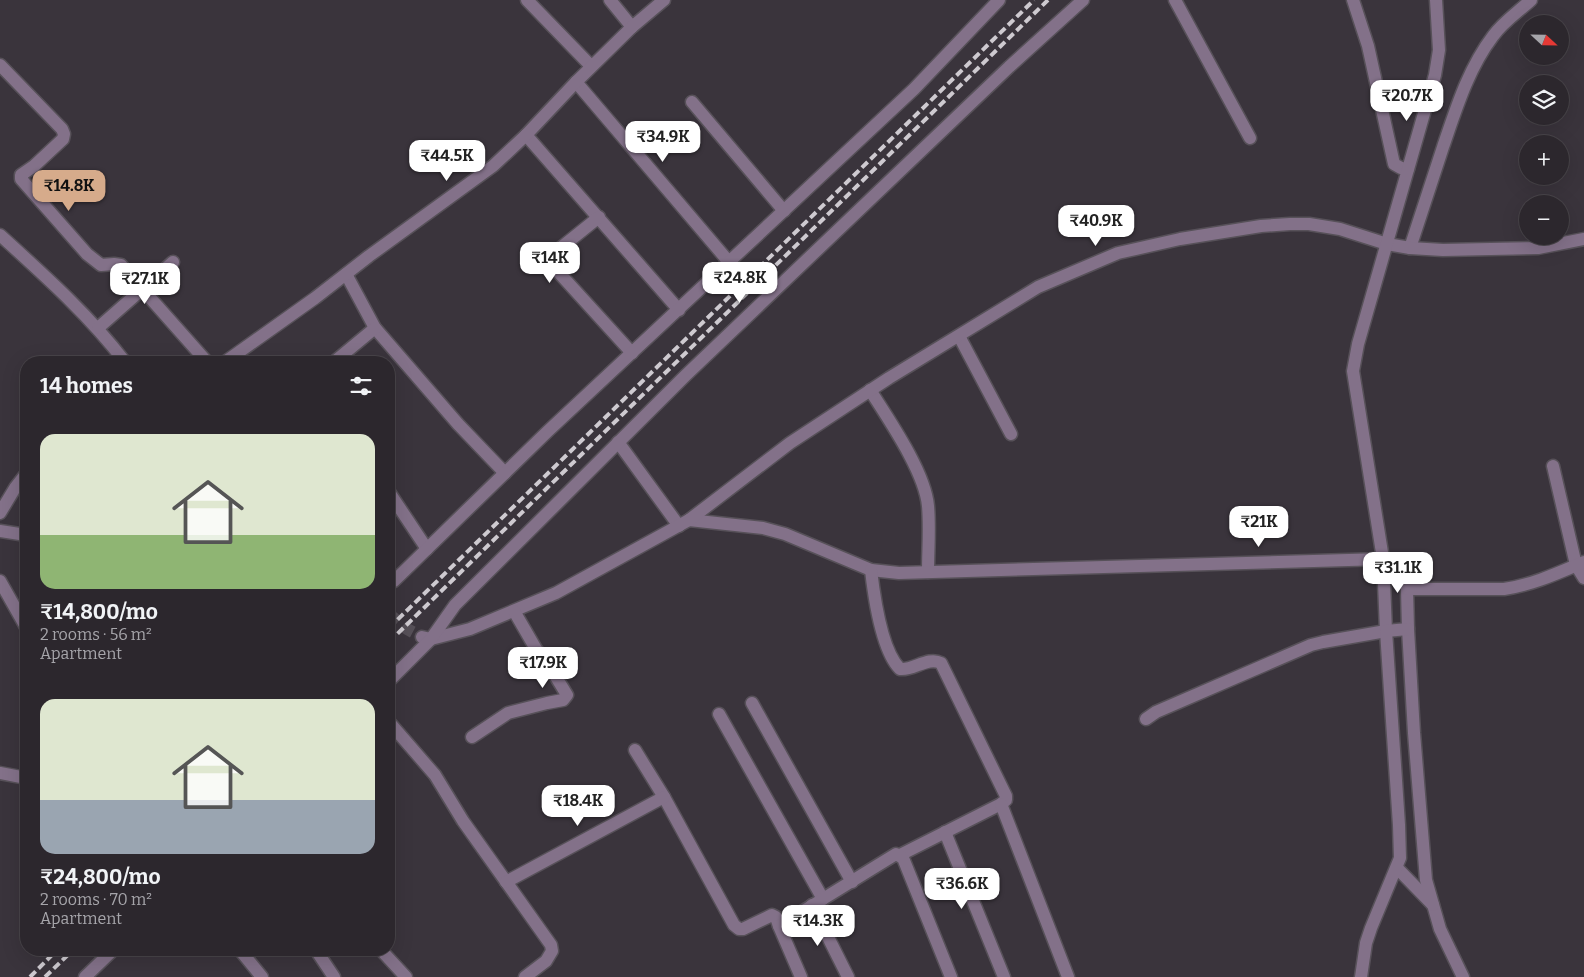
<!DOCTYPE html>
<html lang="en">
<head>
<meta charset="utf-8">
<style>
	:root { --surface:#2c272d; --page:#383339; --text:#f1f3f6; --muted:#a6a5aa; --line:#484449; --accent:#d6ab8b }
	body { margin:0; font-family:Bitter,serif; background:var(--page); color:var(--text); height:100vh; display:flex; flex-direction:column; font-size:19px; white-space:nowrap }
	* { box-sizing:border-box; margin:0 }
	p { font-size:16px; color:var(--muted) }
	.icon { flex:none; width:28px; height:28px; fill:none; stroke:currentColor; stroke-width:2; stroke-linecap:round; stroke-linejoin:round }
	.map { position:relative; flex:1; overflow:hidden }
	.details { position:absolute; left:20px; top:356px; width:375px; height:600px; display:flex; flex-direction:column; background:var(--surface); border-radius:20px; box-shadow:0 5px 20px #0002,0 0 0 1px var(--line) }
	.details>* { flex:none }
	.needle { width:32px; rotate:112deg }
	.buttons { position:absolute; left:1519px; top:15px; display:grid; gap:10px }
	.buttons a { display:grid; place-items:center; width:50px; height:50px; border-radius:50%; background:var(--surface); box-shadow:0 5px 20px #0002,0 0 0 1px var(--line); font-size:25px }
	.price { position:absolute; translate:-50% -42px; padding:0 11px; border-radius:10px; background:#fff; color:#222; font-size:16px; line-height:32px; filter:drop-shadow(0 1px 2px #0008) }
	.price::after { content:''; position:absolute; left:50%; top:30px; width:15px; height:11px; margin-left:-8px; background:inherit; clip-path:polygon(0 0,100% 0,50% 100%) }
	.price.selected { background:var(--accent); color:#111 }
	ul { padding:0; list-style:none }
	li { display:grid; align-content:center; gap:10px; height:265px; padding:0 20px }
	li span { display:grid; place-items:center; height:155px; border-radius:15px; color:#555 }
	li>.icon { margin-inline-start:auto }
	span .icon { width:90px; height:90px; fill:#fffc; stroke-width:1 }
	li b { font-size:21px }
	h2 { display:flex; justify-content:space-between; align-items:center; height:60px; padding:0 20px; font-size:21px }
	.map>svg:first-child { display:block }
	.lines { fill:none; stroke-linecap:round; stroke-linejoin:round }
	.minor-tunnel { stroke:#554f57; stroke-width:12; stroke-dasharray:12 6; stroke-linecap:butt }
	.minor-casing { stroke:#575159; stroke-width:15 }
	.minor { stroke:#837189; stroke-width:12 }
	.rail { stroke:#cecad0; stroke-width:4; stroke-dasharray:8 4; stroke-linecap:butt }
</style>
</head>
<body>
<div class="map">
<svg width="1584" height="977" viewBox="0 0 1584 977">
	<rect width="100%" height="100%" fill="#3a343c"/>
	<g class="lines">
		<polyline class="minor-tunnel" points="389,614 407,629 422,637"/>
		<g class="minor-casing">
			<g id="minor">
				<polyline points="527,0 591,66"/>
				<polyline points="610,0 632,27"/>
				<polyline points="1175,0 1250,138"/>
				<polyline points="1353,0 1368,46 1394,164 1401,168 1408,169"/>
				<polyline points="0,65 62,129 64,134 63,139 34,166 21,175 21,179 87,254 101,265 114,264 121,265 207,362"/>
				<polyline points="576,82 729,262"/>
				<polyline points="692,102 784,211"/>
				<polyline points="526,135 679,310"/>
				<polyline points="599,217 553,254 550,258 551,264 632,353"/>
				<path d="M0 235C44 275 89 315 125 362"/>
				<path d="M1410 248C1421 215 1432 181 1443 147 1456 109 1468 69 1493 36 1503 22 1518 12 1531 0"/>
				<polyline points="346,274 375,328 458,424 505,473"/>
				<polyline points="98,328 173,262"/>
				<polyline points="959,336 1011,434"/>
				<polyline points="225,362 315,298 369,256 493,166 526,135 576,82 632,27 664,0"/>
				<polyline points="334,362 375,328"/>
				<path d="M870 390C889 420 925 472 928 506 930 528 928 550 928 572"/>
				<polyline points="618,442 679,526"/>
				<polyline points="1553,466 1576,565 1584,578"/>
				<polyline points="389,492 427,549"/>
				<polyline points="0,513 15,488 26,474"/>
				<polyline points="689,520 763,528 785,534 871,570 899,573 1383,559 1393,561 1401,567 1407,589 1408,629 1414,733 1426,880 1440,929 1463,977"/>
				<polyline points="0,531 26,535"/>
				<path d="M871 570C874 596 881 650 900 669 913 671 928 656 941 663L1006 796V800L1001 804 900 855"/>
				<polyline points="0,581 26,627"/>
				<polyline points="389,583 394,581 548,431 914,89 999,0"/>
				<path d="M1407 589H1504C1532 585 1558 573 1584 562"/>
				<polyline points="422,637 431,639 470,629 556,593 689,520 790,443 889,378 1038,287 1118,253 1180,239 1261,226 1290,224 1309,224 1340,229 1387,244 1410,248 1443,250 1538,248 1584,239"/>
				<polyline points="389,681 431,639 455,605 686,375 1009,67 1083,0"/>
				<polyline points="752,703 852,882"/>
				<polyline points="719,714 823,899"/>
				<polyline points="1146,719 1156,712 1311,645 1323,642 1386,631 1383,559 1353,371 1358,344 1435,75 1439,50 1436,0"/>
				<polyline points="389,722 435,775 463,821 551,945 552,951 546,961 525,977"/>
				<polyline points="472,737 508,713 547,703 563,700 567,695 553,672 536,649 514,611"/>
				<polyline points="635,750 664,797 734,925 739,929 743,929 772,915 776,917 779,926"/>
				<polyline points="0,773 26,778"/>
				<polyline points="1001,804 1068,977"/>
				<polyline points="945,832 1004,977"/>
				<polyline points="1397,868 1433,905"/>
				<polyline points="506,882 664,797"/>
				<polyline points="812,905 848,977"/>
				<polyline points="240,950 262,977"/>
				<polyline points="316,950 334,977"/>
				<polyline points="381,950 406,977"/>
				<polyline points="85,977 113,950"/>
				<polyline points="801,977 779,926 896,854 903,858 951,977"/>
				<polyline points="1361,977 1366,943 1371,928 1400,858 1399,825 1386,631 1408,629"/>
			</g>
		</g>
		<use href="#minor" class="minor"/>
		<g class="rail">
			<polyline points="389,628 1034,0"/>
			<polyline points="389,642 1048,0"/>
			<polyline points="30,977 57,950"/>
			<polyline points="45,977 73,950"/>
		</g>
	</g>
</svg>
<div class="buttons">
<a><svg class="needle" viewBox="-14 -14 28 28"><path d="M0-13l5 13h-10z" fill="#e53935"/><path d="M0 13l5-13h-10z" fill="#a6a5aa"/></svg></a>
<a><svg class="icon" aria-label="layers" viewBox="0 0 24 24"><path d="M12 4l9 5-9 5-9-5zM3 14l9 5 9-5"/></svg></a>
<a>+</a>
<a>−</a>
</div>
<b class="price" style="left:1407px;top:122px">₹20.7K</b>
<b class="price" style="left:663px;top:163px">₹34.9K</b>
<b class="price" style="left:447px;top:182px">₹44.5K</b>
<b class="price selected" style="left:69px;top:212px">₹14.8K</b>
<b class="price" style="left:1096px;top:247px">₹40.9K</b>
<b class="price" style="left:550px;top:284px">₹14K</b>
<b class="price" style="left:740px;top:304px">₹24.8K</b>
<b class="price" style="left:145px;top:305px">₹27.1K</b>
<b class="price" style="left:1259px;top:548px">₹21K</b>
<b class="price" style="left:1398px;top:594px">₹31.1K</b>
<b class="price" style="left:543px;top:689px">₹17.9K</b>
<b class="price" style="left:578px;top:827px">₹18.4K</b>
<b class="price" style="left:962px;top:910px">₹36.6K</b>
<b class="price" style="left:818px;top:947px">₹14.3K</b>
<section class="details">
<h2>14 homes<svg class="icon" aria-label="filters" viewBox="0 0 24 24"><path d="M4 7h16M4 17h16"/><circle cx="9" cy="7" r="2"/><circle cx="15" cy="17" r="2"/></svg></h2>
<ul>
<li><span style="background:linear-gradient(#dfe7d0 65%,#8fb573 0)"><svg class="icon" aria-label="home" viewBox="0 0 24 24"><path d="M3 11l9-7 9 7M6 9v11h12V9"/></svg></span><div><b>₹14,800/mo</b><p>2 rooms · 56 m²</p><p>Apartment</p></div></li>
<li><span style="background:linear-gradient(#dfe7d0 65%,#9aa5b1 0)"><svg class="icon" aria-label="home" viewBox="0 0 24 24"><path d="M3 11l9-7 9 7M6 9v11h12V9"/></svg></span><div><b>₹24,800/mo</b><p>2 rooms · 70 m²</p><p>Apartment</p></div></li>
</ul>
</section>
</div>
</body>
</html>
